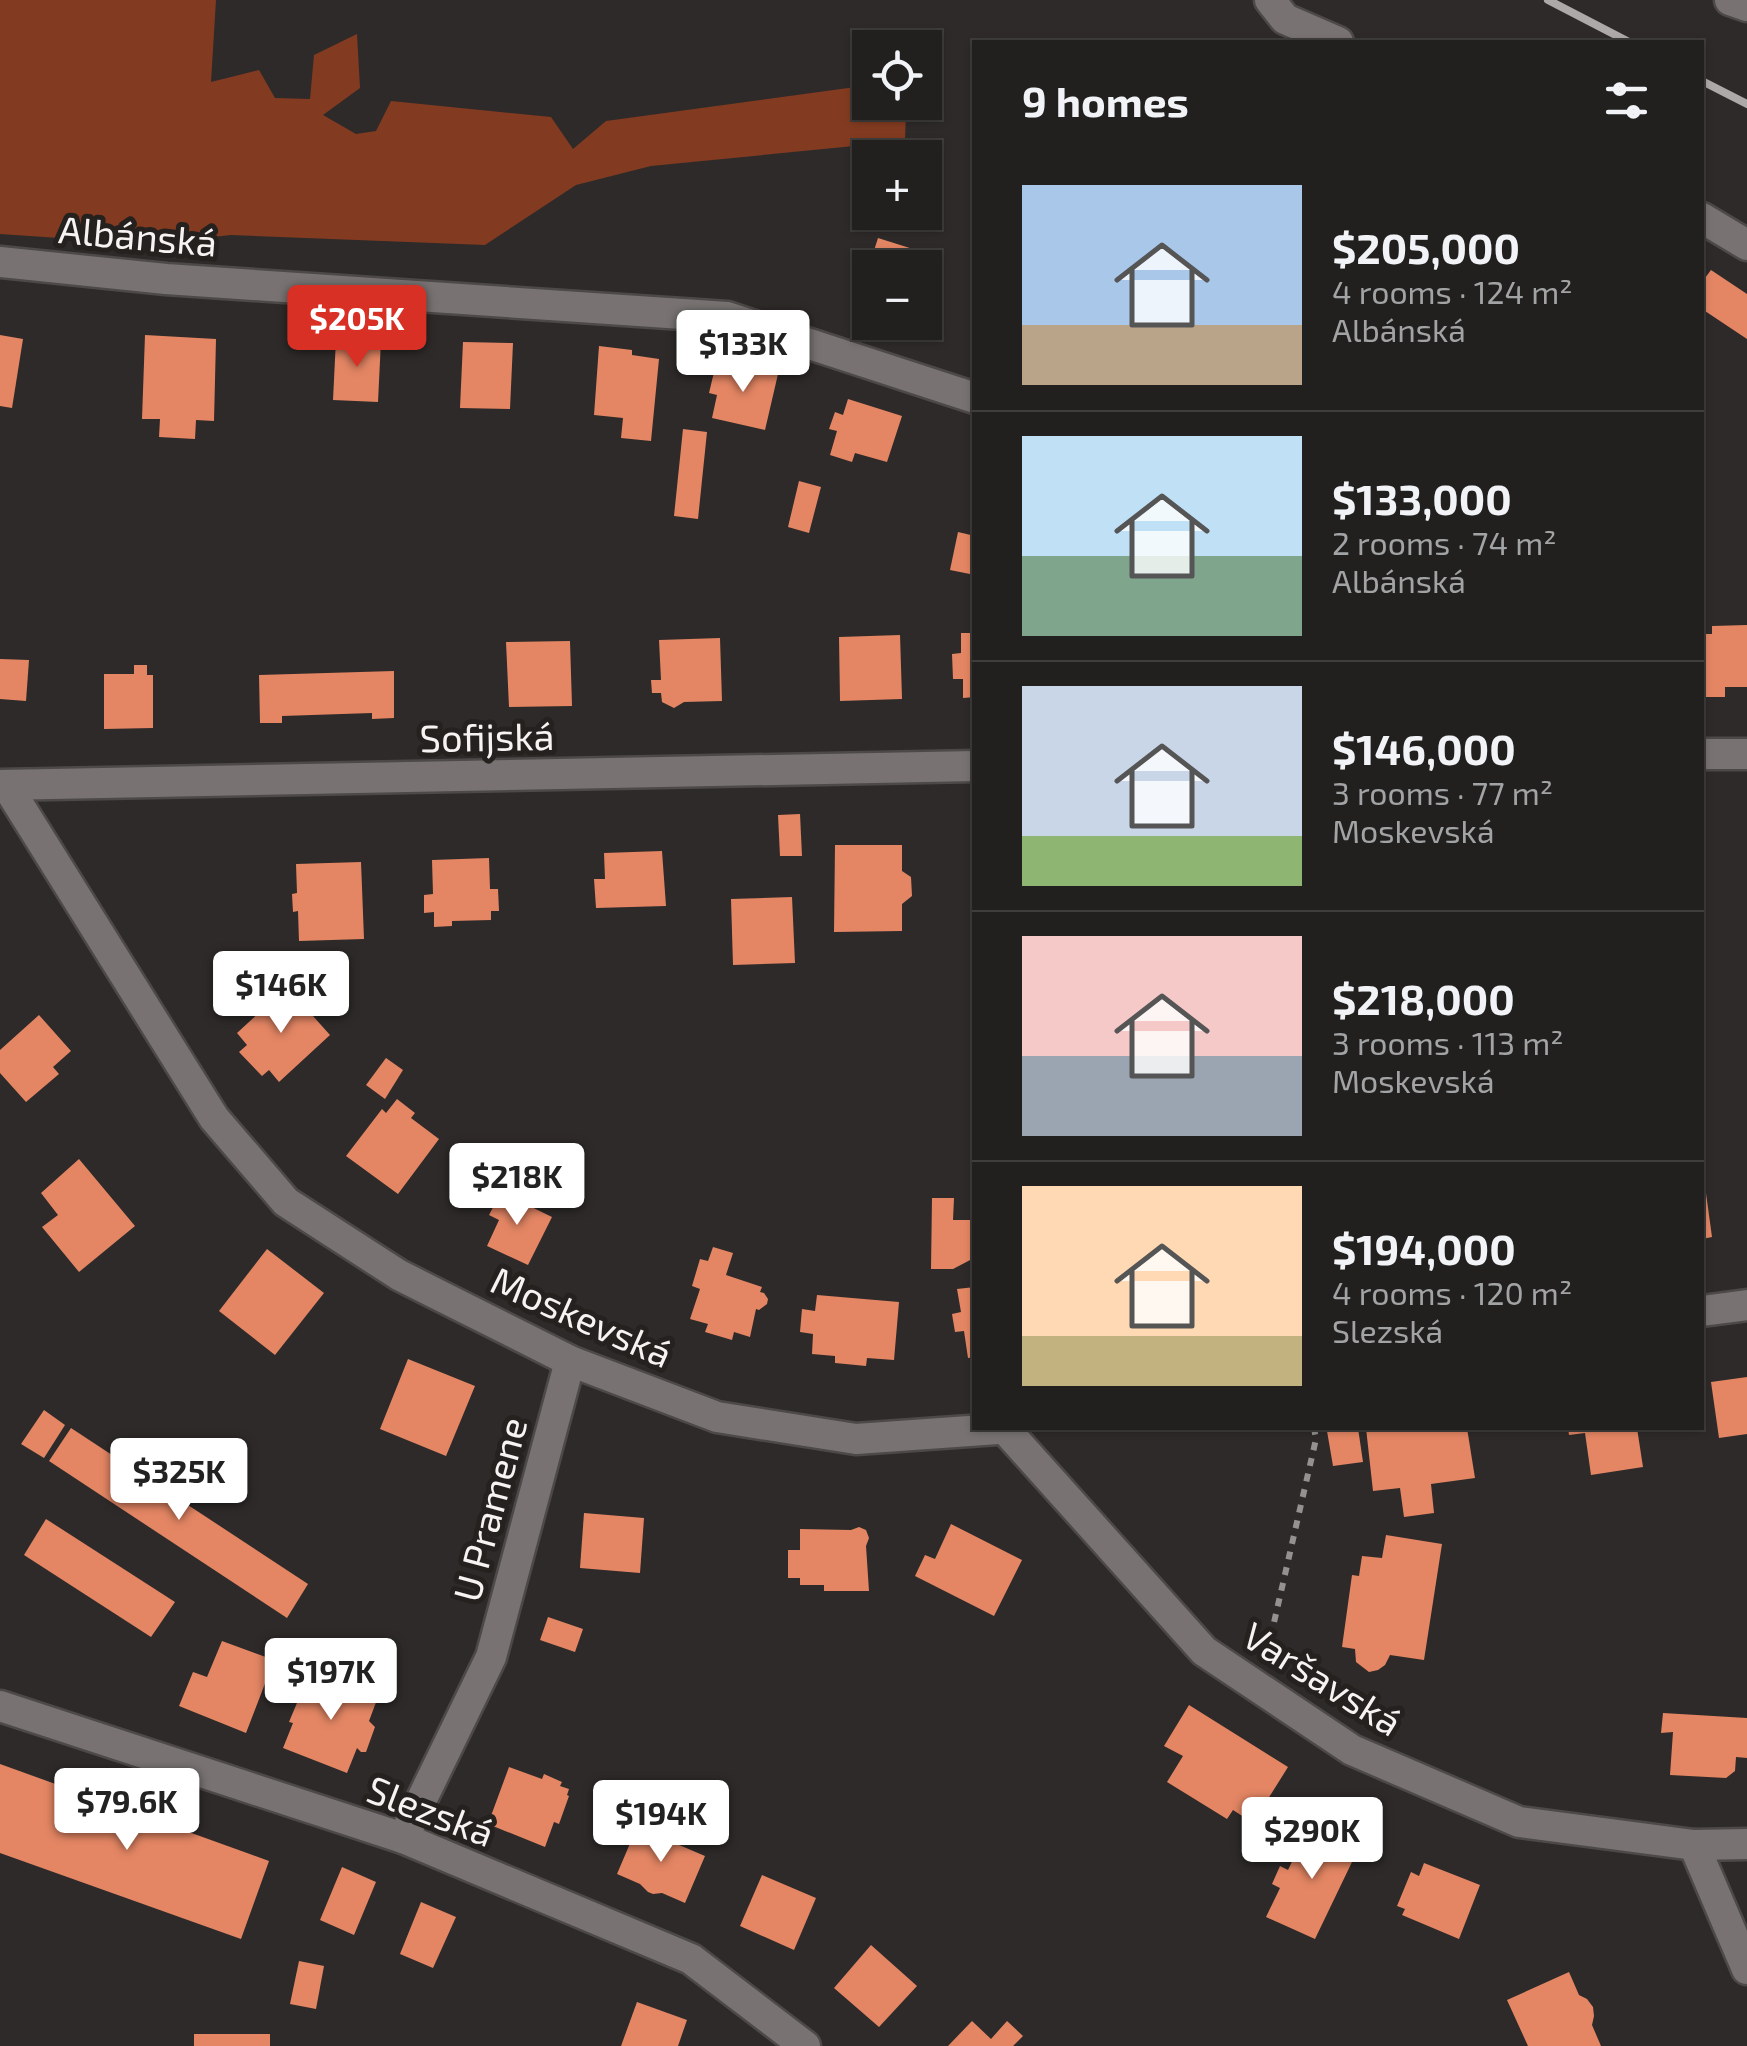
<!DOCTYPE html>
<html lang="en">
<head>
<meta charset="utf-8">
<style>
	:root { --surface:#22201f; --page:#2e2d2c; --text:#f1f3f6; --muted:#a2a3a4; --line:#3f3e3d; --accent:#d93025 }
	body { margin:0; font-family:"Exo 2",sans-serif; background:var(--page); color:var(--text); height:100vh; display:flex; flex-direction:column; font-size:38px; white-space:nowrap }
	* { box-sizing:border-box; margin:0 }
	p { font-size:32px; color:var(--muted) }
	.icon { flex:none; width:55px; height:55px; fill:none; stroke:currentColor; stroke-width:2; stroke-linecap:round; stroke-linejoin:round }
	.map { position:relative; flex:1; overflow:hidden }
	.side { position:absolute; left:972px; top:40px; width:732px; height:1390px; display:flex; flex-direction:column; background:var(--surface); border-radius:0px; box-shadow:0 2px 8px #0004,0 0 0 2px var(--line) }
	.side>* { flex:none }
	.controls { position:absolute; left:852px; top:30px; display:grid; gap:20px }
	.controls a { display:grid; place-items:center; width:90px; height:90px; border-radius:0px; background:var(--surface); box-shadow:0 2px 8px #0004,0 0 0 2px var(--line); font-size:50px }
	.price { position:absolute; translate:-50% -85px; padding:0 22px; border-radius:10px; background:#fff; color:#222; font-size:32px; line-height:65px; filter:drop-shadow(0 2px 5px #0008) }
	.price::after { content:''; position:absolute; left:50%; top:60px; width:30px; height:22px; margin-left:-15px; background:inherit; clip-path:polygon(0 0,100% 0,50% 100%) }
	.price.selected { background:var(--accent); color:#fff }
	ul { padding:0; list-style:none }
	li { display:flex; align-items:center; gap:30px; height:250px; padding:0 50px }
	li+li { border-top:2px solid var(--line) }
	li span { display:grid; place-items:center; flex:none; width:280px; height:200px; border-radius:0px; color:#555 }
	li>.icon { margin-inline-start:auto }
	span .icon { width:120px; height:120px; fill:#fffc; stroke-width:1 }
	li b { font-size:42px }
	h2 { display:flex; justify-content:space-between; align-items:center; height:120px; padding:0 50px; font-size:42px }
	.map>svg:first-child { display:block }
	.green { fill:#823b20 }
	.building { fill:#e48664 }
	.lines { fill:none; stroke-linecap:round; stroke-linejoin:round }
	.minor-casing { stroke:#4c4948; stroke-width:35 }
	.path { stroke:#949190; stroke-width:6; stroke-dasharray:8 8; stroke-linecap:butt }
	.minor { stroke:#787372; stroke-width:30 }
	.rail { stroke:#ada9a8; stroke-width:8 }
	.labels { text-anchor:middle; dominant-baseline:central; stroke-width:10; stroke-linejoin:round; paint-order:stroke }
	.street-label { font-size:38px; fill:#f6f3f2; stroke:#24211f }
</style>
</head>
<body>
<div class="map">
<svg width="1747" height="2046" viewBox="0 0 1747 2046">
	<rect width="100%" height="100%" fill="#2e2a29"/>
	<polygon class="green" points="0,0 216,0 211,82 259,70 275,98 310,99 314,55 357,34 360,88 323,115 356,134 376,131 391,101 551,117 573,149 606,121 870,85 870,102 899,103 906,110 905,141 651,166 576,185 485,245 231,235 148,244 0,234"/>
	<g class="building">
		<polygon points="878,238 932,255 928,268 870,268 870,287 863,285"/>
		<polygon points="1711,270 1747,294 1747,339 1702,309 1702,282"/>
		<polygon points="0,335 23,339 12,408 0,406"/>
		<polygon points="145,335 216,339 214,421 196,420 195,439 159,437 160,419 142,419"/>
		<polygon points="336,339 381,340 378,402 333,400"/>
		<polygon points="463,342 513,343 510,409 460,408"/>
		<polygon points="599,346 632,350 632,355 659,359 651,441 621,438 623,418 594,415"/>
		<polygon points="724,363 778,374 765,430 712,418 717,395 709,393 715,368 722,370"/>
		<polygon points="848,399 902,416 887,462 855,453 852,462 830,455 837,431 829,429 835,412 843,415"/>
		<polygon points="683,429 707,432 698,519 674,516"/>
		<polygon points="799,481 821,487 809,533 788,527"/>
		<polygon points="958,532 975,536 975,575 950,570"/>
		<polygon points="1747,625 1747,687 1725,687 1725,697 1702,697 1702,634 1712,634 1712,626"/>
		<polygon points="961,633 975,633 975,697 963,698 963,679 953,679 952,654 961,653"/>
		<polygon points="900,635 902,699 840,701 839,637"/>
		<polygon points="720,638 722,701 684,702 674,708 662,702 661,693 652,693 651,680 661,680 659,640"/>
		<polygon points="570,641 572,706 509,707 506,642"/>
		<polygon points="0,659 29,660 26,701 0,699"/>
		<polygon points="134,665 147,665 147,675 153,675 153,728 104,729 104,674 134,674"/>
		<polygon points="394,671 394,718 372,719 372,713 282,716 282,723 260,723 259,675"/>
		<polygon points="800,814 802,856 780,856 778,815"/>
		<polygon points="835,845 902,845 902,871 911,877 912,896 902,904 902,931 834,932"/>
		<polygon points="662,851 666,906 596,908 594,879 605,879 604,853"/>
		<polygon points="489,858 490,889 498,889 499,911 491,911 491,920 452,921 452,926 434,927 434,912 424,913 424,895 433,894 432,860"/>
		<polygon points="361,862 364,939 299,941 298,911 293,912 292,894 297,893 296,864"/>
		<polygon points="792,897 795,963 733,965 731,899"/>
		<polygon points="287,987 330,1035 279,1082 269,1070 262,1076 239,1052 247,1045 237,1033"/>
		<polygon points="39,1015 71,1051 53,1067 59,1074 26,1102 0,1073 0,1050"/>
		<polygon points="386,1058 403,1070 385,1099 366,1085"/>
		<polygon points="397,1099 415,1113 411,1118 439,1139 398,1194 346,1156 382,1109 386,1113"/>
		<polygon points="79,1159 135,1226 79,1272 42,1227 58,1215 41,1193"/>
		<polygon points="1705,1186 1712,1237 1702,1239 1702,1187"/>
		<polygon points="501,1192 552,1217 528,1265 487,1246 499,1220 489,1215"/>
		<polygon points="932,1198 954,1198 953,1220 974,1220 974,1258 953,1269 931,1269"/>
		<polygon points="713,1247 733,1253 726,1275 762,1287 760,1292 764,1293 768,1299 767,1304 759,1310 756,1309 750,1337 734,1332 732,1340 705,1332 708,1324 690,1319 700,1289 692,1286 700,1259 708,1261"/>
		<polygon points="267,1249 324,1293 275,1355 219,1311"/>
		<polygon points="975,1287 975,1357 968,1358 964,1331 955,1332 952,1314 961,1312 957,1289"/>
		<polygon points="817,1295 899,1302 894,1360 867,1358 866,1366 835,1363 835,1356 812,1354 813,1334 800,1332 802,1309 815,1311"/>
		<polygon points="408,1359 475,1386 446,1456 380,1429"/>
		<polygon points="1747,1377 1747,1434 1719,1438 1711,1382"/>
		<polygon points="44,1410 65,1425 44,1458 21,1444"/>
		<polygon points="71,1428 308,1584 287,1618 49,1461"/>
		<polygon points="1355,1428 1358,1428 1363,1462 1333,1466 1327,1431"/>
		<polygon points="1366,1428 1467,1428 1475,1478 1431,1484 1434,1513 1404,1517 1400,1488 1373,1491"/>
		<polygon points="1568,1428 1637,1428 1643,1467 1591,1475 1585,1433 1569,1435"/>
		<polygon points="584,1513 644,1518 640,1573 580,1568"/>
		<polygon points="46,1519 175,1602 151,1637 24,1555"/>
		<polygon points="951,1524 1022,1560 994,1616 915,1576 925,1555 935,1559"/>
		<polygon points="859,1527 866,1530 869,1538 866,1546 869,1591 824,1591 824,1585 800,1585 800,1578 788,1578 788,1550 800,1550 800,1529 851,1530"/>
		<polygon points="1386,1535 1442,1544 1424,1660 1390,1655 1385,1665 1378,1670 1369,1672 1356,1662 1355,1649 1342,1647 1352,1575 1359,1576 1362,1556 1382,1558"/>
		<polygon points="548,1617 583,1629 575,1652 540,1640"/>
		<polygon points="222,1641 274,1660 246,1733 179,1706 193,1672 207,1677"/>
		<polygon points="315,1672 378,1697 369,1721 375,1727 366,1752 361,1752 357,1748 347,1773 283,1748 293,1723 289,1722 302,1691 305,1693"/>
		<polygon points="1189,1705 1288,1767 1253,1823 1233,1810 1227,1819 1167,1782 1183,1756 1164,1746"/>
		<polygon points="1663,1713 1747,1718 1747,1758 1736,1757 1735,1771 1726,1778 1670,1775 1673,1732 1661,1733"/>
		<polygon points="0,1764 269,1861 241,1939 0,1853"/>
		<polygon points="509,1767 542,1779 544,1774 562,1782 560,1786 569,1789 567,1795 569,1796 559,1824 554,1822 545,1847 488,1824"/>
		<polygon points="1309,1826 1344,1842 1348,1841 1355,1844 1359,1853 1355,1860 1352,1862 1315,1939 1266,1917 1280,1888 1272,1884 1280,1866 1288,1870"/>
		<polygon points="637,1827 705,1856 685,1903 662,1893 653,1894 648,1892 640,1884 617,1874"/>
		<polygon points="1424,1863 1480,1885 1459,1939 1402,1915 1405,1909 1397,1906 1411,1872 1419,1876"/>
		<polygon points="342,1867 376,1882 354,1935 320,1920"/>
		<polygon points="762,1875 816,1898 794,1950 740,1926"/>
		<polygon points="421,1902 456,1917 433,1968 400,1954"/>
		<polygon points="871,1945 917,1986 879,2027 834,1988"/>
		<polygon points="299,1961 324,1966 316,2009 290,2004"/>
		<polygon points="1569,1972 1579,1995 1587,1999 1593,2007 1594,2016 1592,2025 1601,2046 1528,2046 1507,2000"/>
		<polygon points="637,2002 687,2020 678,2046 621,2046"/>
		<polygon points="972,2021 991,2039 1007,2021 1023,2036 1013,2046 948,2046"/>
		<rect x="194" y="2034" width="76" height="12"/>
	</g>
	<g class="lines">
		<g class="minor-casing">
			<g id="minor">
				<polyline points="1270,0 1285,19 1338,42"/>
				<polyline points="1730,0 1747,6"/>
				<polyline points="1702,218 1747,245"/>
				<polyline points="0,262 166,279 727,317 975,398"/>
				<polyline points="1702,754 1747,754"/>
				<polyline points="0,785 975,766"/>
				<polyline points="7,786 214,1118 286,1202 399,1275 570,1361 717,1417 856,1439 1012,1428"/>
				<polyline points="1702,1311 1747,1305"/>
				<polyline points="1005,1429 1204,1651 1352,1750 1519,1822 1694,1845 1747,1844"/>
				<polyline points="0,1706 403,1838 691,1959 805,2046"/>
				<polyline points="403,1838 491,1657 570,1361"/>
				<polyline points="1694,1845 1747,1969"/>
			</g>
		</g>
		<polyline class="path" points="1267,1653 1316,1439 1314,1428"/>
		<use href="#minor" class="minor"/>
		<g class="rail">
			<polyline points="1548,0 1629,42"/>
			<polyline points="1702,81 1747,104"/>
		</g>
	</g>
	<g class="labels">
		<g class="street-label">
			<text transform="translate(138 235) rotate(5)">Albánská</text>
			<text transform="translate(487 736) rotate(-1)">Sofijská</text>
			<text transform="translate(582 1316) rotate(24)">Moskevská</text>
			<text transform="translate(489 1509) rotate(-75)">U Pramene</text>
			<text transform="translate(1323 1678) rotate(32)">Varšavská</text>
			<text transform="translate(431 1810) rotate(21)">Slezská</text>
		</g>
	</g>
</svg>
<div class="controls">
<a><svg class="icon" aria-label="locate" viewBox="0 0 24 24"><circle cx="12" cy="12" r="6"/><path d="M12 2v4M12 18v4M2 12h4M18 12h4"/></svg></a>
<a>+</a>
<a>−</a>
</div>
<b class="price selected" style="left:357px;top:370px">$205K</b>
<b class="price" style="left:743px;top:395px">$133K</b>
<b class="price" style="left:281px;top:1036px">$146K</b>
<b class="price" style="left:517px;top:1228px">$218K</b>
<b class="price" style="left:179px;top:1523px">$325K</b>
<b class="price" style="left:331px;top:1723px">$197K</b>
<b class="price" style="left:127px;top:1853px">$79.6K</b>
<b class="price" style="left:661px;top:1865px">$194K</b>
<b class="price" style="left:1312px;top:1882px">$290K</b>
<section class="side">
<h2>9 homes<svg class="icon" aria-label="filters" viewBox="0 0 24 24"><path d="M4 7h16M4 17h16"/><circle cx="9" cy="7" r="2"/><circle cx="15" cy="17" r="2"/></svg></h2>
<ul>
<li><span style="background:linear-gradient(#a9c7e8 70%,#b9a48a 0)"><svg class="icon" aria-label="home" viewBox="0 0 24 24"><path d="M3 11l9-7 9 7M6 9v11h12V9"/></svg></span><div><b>$205,000</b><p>4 rooms · 124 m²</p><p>Albánská</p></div></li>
<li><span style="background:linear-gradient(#bfe0f5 60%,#7fa58c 0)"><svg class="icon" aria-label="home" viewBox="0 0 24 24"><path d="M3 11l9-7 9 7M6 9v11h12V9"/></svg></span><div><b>$133,000</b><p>2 rooms · 74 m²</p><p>Albánská</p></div></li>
<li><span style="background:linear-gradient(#c9d6e8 75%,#8fb573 0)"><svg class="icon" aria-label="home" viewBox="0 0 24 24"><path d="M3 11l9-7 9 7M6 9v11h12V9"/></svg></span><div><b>$146,000</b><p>3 rooms · 77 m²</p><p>Moskevská</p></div></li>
<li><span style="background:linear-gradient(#f6c9c9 60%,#9aa5b1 0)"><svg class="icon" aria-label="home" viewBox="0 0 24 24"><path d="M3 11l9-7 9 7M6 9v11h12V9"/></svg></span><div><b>$218,000</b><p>3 rooms · 113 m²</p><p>Moskevská</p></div></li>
<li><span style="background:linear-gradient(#ffd9b3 75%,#c2b280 0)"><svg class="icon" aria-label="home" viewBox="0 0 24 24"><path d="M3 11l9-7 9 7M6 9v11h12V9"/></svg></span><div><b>$194,000</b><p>4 rooms · 120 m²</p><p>Slezská</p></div></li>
</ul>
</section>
</div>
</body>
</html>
